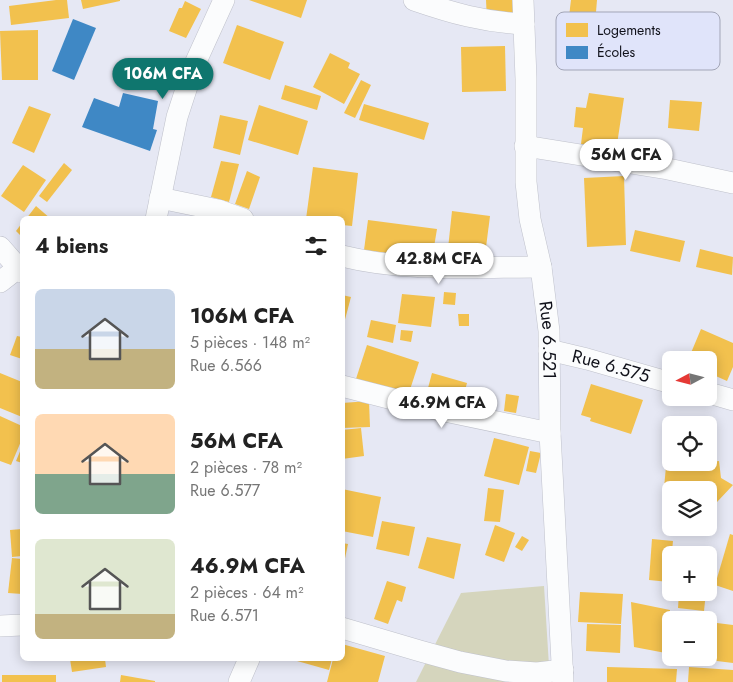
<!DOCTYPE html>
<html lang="fr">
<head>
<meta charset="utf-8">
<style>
	:root { --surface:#fff; --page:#f2f2f2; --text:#222; --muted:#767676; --accent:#0f766e }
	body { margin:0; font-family:Jost,sans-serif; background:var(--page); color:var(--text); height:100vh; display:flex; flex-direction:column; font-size:19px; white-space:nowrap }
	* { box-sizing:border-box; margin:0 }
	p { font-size:16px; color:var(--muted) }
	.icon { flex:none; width:28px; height:28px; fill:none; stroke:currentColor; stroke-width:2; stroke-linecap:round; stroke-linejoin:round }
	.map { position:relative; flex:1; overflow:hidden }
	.details { position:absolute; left:20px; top:216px; width:325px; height:445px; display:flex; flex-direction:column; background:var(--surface); border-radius:8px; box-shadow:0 2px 12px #0003 }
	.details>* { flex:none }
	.needle { width:32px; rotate:263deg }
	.controls { position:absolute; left:662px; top:351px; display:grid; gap:10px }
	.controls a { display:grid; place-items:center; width:55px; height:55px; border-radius:8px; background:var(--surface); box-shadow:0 2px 12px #0003; font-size:25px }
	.price { position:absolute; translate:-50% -42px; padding:0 11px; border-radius:18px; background:#fff; color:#222; font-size:16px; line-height:32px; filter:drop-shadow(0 1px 2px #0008) }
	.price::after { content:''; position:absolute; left:50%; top:30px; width:15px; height:11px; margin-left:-8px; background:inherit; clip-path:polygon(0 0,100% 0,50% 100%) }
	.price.on { background:var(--accent); color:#fff }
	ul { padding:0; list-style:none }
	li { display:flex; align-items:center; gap:15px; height:125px; padding:0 15px }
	li span { display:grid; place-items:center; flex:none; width:140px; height:100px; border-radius:8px; color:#555 }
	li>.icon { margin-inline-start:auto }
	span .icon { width:60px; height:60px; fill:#fffc; stroke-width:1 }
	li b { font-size:21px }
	h2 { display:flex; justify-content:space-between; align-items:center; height:60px; padding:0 15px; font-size:21px }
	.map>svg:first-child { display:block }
	.green { fill:#d5d5bd }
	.homes { fill:#f2c14e }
	.schools { fill:#3f88c5 }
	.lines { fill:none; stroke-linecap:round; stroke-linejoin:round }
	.street-casing { stroke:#bfc1cb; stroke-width:22 }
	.street { stroke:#fbfcfd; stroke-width:21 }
	.labels { text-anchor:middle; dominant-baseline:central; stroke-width:5; stroke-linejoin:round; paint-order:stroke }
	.street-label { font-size:18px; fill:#10111a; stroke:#e0e4fa }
	.key { fill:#e0e4fa; stroke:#a2a5b7; stroke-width:1 }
	.key-label { font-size:14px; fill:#10111a }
</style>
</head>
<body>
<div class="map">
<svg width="733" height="682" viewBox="0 0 733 682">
	<rect width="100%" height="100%" fill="#e6e8f4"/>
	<polygon class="green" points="544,586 550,682 416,682 461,593"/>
	<g class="homes">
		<polygon points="56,0 67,0 69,18 11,25 9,6"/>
		<polygon points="81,0 120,0 120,1 83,9"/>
		<polygon points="249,0 307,0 301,18"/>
		<polygon points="486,0 513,0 513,20 487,21"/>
		<polygon points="571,0 597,0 594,36 567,33"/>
		<polygon points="185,1 201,9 186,38 169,31 179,8 182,8"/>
		<polygon points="237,25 284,42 270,80 223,63"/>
		<polygon points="38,30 38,80 2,80 0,31"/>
		<polygon points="505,46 506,91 462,92 461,47"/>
		<polygon points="330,53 350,63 348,68 360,74 344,104 313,87"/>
		<polygon points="361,80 371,85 355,118 344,113"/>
		<polygon points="285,85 321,96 317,110 281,99"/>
		<polygon points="589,93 624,98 616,151 581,144 583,128 574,127 576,107 586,108"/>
		<polygon points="670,100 702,102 699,131 668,128"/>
		<polygon points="364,104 429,123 424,140 359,120"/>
		<polygon points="259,105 308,121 298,155 248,140"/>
		<polygon points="29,106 51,114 34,153 12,143"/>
		<polygon points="220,115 248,121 240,155 213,148"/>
		<polygon points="221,161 239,164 229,202 211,197"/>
		<polygon points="64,163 72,170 47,202 39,196"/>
		<polygon points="23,165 46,180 24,212 1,196"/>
		<polygon points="313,167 358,173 352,226 342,225 342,219 306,219"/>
		<polygon points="247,171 260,177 249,209 235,204"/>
		<polygon points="624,176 626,245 587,247 584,178"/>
		<polygon points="36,206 51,219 26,219"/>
		<polygon points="452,211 490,216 484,263 447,258"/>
		<polygon points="368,220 437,229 432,259 364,250"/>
		<polygon points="22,223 22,237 16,231"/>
		<polygon points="635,230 685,241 680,262 630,251"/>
		<polygon points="700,249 733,257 732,275 696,267"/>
		<polygon points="444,292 456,293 455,305 443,304"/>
		<polygon points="402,294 435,297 431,327 398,323"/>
		<polygon points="342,295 351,297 343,327 342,327"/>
		<polygon points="458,314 469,314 469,326 459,326"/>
		<polygon points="371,320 396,325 393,343 367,337"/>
		<polygon points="701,329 733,343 733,367 727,381 709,373 709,360 688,360"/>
		<polygon points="401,330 413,331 411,342 400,340"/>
		<polygon points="17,336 22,337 22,359 10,355"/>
		<polygon points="367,345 419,362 406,402 354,385"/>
		<polygon points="0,373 22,382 22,417 0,408"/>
		<polygon points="432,373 467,383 459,413 424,403"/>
		<polygon points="591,384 643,400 631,434 590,421 591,418 581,415"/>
		<polygon points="506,394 519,396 516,413 504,411"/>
		<polygon points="369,401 370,427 342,428 342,403"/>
		<polygon points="0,416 22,426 22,439 11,465 0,461"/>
		<polygon points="361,428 364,456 342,459 342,430"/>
		<polygon points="494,438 529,447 519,485 484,476"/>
		<polygon points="21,449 22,450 22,463 16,461"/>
		<polygon points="530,451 541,453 536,473 526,471"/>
		<polygon points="709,455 711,462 719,461 721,478 733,485 717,502 716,517 709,518 709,490 671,490 671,508 662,509 667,456 671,456 671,462 695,462 695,470 699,470 698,462 709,462"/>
		<polygon points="488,488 504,490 500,522 484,521"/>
		<polygon points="342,489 381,497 373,537 342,531"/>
		<polygon points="382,521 415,527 409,556 376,549"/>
		<polygon points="495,525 515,533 504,562 485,555"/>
		<polygon points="22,529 22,556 12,557 10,530"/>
		<polygon points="730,534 733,535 733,591 715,585"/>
		<polygon points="522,536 529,540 522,551 515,547"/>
		<polygon points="427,537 461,544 454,579 418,568"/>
		<polygon points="652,539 673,541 669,582 649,580"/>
		<polygon points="342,543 348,544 343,568 342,568"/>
		<polygon points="12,558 22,559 22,594 8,593"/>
		<polygon points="387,581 406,587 402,602 397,600 388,624 374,619"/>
		<polygon points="580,592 623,594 621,624 578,622"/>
		<polygon points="679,592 706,592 704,611 678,608"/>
		<polygon points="631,602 670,610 671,654 634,647"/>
		<polygon points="709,622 733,625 733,663 701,659 709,658"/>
		<polygon points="587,624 621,625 620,653 586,651"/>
		<polygon points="342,644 385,656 378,682 327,682 333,659 342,659"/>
		<polygon points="70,659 105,659 106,667 72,672"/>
		<polygon points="290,659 332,659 329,670"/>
		<polygon points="607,667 677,669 676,682 607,682"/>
		<polygon points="689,667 733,670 733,682 688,682"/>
		<rect x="2" y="675" width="54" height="7"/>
		<polygon points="121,675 155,681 155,682 120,682"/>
	</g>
	<g class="schools">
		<polygon points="73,19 96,28 74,80 52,71"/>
		<polygon points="123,93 158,101 153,129 157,130 150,151 82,127 94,98 119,107"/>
	</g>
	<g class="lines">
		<g class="street-casing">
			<g id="street">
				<path d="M414 0C452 13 483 22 524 24"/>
				<path id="s1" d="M523 0 526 79V182L530 219 541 267 549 331 550 433 563 682"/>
				<polyline points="525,146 668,169 733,183"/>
				<polyline points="160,198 218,210 243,219"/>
				<polyline points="156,219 177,117 193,68 224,0"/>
				<polyline points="0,247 22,272"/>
				<path d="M342 256C406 272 476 267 541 267"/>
				<polyline points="0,282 18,268"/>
				<path id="s2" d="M549 350 587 359 671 383"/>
				<polyline points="342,386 416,405 550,433"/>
				<polyline points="709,393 733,400"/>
				<polyline points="0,626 22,625"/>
				<polyline points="342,628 420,651 460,662 506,671 537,673 563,670"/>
				<polyline points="239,682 249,659"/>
			</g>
		</g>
		<use href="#street" class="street"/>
	</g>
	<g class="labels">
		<g class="street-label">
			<text stroke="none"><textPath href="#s1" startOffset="342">Rue 6.521</textPath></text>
			<text stroke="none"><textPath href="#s2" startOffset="64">Rue 6.575</textPath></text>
		</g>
	</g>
	<rect x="556" y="12" width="164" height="58" rx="8" class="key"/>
	<rect x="566" y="23" width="22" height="14" fill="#f2c14e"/>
	<rect x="566" y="46" width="22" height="13" fill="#3f88c5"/>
	<g class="key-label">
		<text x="597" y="35">Logements</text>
		<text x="597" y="57">Écoles</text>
	</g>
</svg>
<div class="controls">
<a><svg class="needle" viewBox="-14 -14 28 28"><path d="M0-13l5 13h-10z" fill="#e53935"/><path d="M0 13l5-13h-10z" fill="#767676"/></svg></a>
<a><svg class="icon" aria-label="locate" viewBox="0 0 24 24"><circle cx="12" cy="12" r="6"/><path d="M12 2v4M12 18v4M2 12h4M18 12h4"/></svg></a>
<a><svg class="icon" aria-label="layers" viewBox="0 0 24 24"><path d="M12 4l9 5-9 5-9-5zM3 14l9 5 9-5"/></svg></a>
<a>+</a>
<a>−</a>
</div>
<b class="price on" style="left:163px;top:100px">106M CFA</b>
<b class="price" style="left:626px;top:181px">56M CFA</b>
<b class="price" style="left:439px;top:285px">42.8M CFA</b>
<b class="price" style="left:442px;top:429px">46.9M CFA</b>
<section class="details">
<h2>4 biens<svg class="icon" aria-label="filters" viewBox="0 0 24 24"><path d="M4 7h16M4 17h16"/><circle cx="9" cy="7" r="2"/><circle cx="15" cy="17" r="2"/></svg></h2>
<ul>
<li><span style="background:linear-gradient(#c9d6e8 60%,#c2b280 0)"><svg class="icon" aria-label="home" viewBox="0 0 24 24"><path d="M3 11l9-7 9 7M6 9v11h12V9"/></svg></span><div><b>106M CFA</b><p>5 pièces · 148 m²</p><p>Rue 6.566</p></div></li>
<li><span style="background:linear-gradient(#ffd9b3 60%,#7fa58c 0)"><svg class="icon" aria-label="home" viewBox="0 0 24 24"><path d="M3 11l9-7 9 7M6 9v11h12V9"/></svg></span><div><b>56M CFA</b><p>2 pièces · 78 m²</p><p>Rue 6.577</p></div></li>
<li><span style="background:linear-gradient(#dfe7d0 75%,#c2b280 0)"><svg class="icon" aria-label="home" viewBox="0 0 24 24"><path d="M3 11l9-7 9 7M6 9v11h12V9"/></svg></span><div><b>46.9M CFA</b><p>2 pièces · 64 m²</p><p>Rue 6.571</p></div></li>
</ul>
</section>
</div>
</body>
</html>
